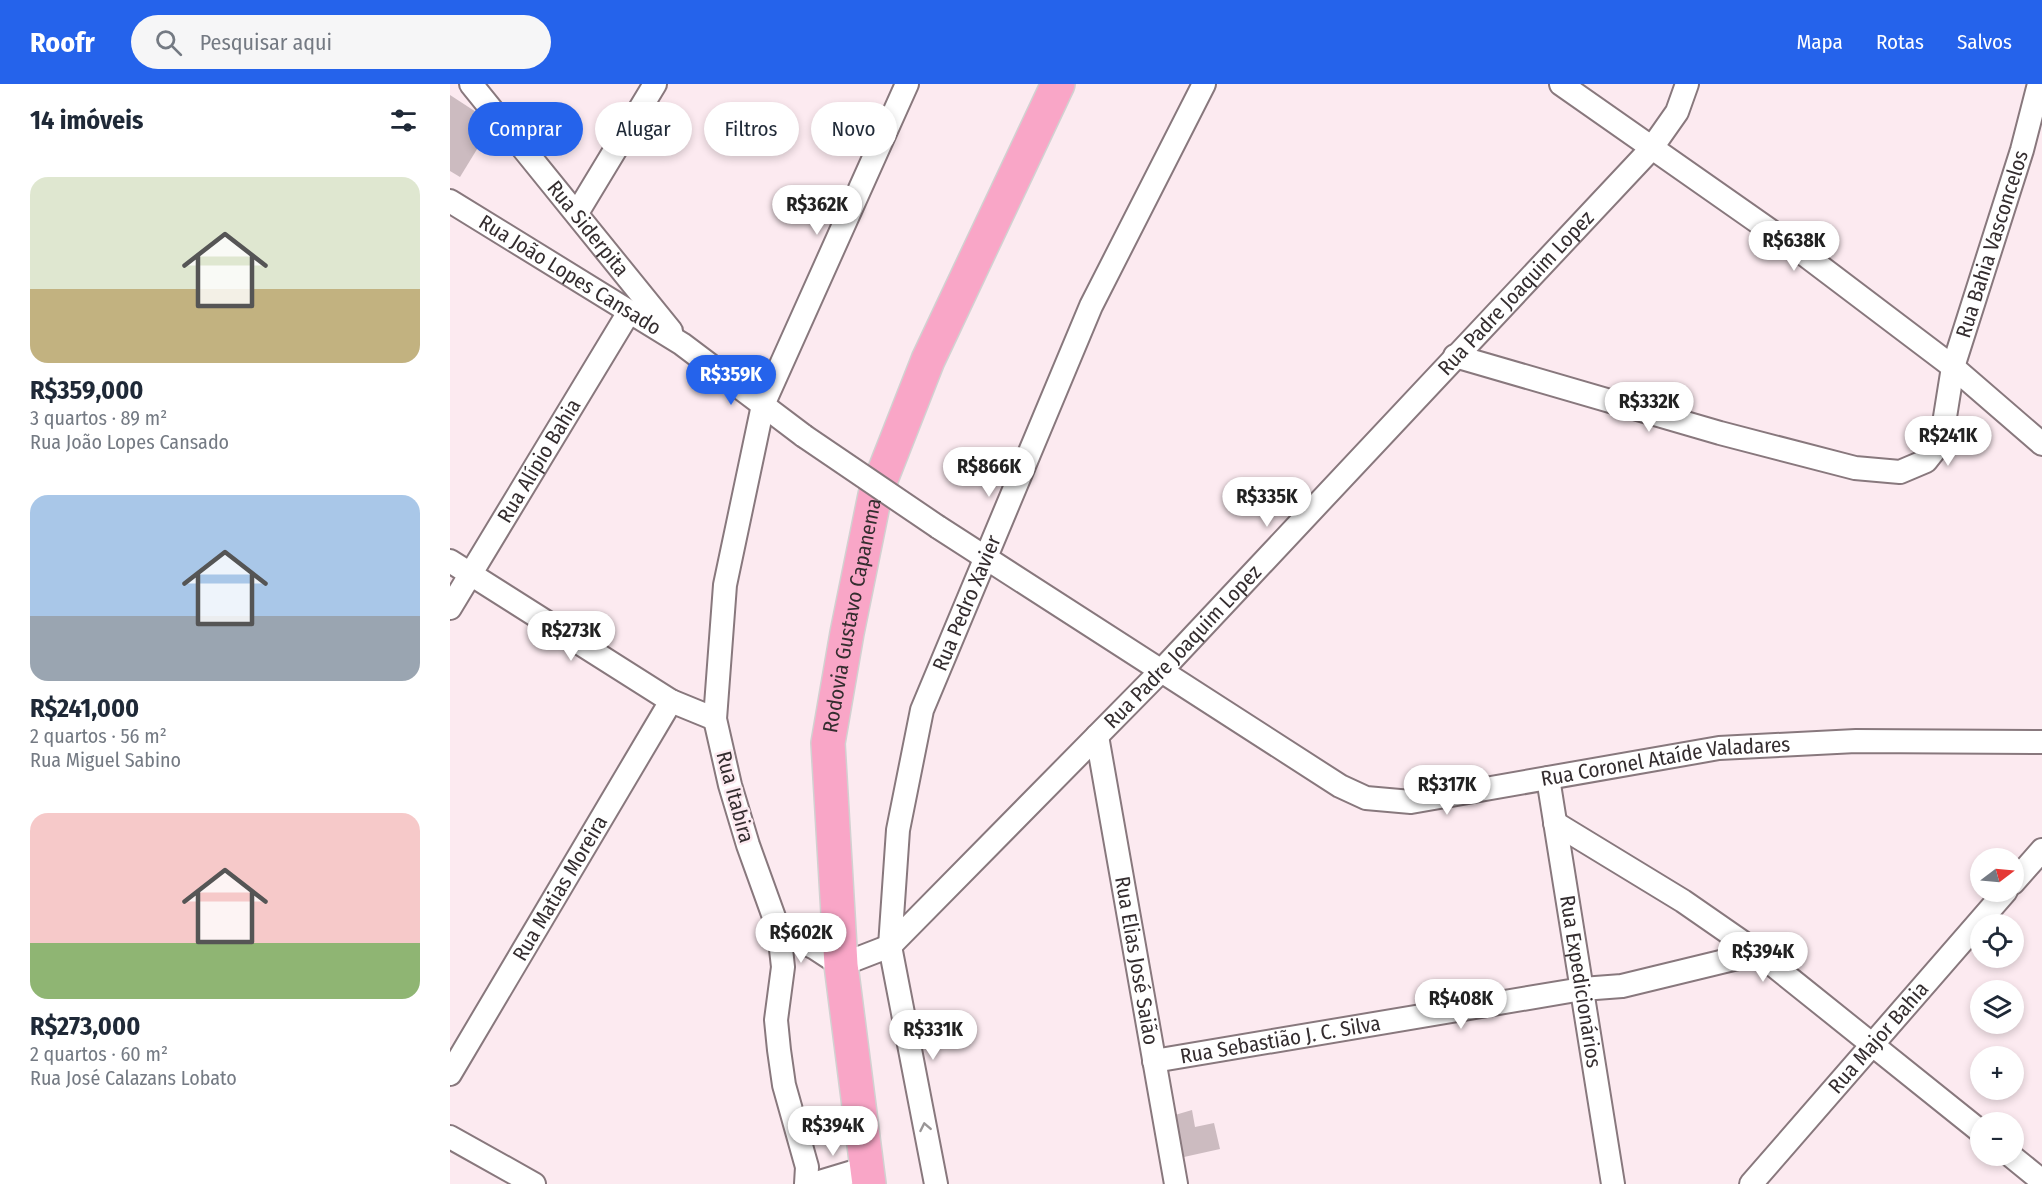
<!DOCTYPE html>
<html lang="pt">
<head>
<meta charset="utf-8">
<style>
	:root { --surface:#fff; --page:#f6f6f7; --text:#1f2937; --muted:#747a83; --accent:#2563eb }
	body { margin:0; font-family:"Fira Sans Condensed",sans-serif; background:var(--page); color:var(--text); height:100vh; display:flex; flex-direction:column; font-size:22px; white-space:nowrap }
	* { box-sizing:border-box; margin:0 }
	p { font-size:20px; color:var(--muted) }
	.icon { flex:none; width:33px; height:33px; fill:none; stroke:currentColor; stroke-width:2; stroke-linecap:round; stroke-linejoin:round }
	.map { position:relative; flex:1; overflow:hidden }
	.sheet { display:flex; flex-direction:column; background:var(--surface); width:450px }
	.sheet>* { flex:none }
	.banner { position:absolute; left:18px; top:18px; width:570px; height:54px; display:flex; gap:12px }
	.needle { width:39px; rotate:74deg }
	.controls { position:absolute; left:1520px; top:764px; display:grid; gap:12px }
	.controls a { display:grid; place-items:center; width:54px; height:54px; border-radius:50%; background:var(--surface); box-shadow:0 3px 9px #0003; font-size:30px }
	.price { position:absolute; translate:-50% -51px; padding:0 14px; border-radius:21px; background:#fff; color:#222; font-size:20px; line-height:39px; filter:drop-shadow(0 2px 3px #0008) }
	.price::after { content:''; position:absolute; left:50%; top:36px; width:18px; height:14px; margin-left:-9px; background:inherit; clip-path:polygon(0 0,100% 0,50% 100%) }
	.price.active { background:var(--accent); color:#fff }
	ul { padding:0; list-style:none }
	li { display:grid; align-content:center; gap:12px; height:318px; padding:0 30px }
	li span { display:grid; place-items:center; height:186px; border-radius:18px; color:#555 }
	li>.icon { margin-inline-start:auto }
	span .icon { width:108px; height:108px; fill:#fffc; stroke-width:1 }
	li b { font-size:26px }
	h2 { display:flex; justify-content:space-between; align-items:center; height:72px; padding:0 30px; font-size:26px }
	.chip { padding:0 21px; border-radius:27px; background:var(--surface); box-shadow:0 3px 9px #0003; font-size:21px; line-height:54px }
	.chip.active { background:var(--accent); color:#fff }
	header { display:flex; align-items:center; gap:36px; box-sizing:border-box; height:84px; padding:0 30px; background:var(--accent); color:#fff }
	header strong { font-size:28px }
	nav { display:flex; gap:33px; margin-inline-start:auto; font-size:21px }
	.search { width:420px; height:54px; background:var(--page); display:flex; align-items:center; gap:15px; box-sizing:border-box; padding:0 21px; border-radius:33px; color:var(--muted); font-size:22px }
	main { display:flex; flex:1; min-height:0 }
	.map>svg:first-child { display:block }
	.building { fill:#ccbbc0 }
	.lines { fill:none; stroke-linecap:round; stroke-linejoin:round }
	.street-casing { stroke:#88787d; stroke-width:26 }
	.primary-casing { stroke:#d2d1d1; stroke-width:36 }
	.street { stroke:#fff; stroke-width:22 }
	.primary { stroke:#f9a6c7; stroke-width:33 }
	.street-bridge-casing { stroke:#88787d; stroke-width:26; stroke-linecap:butt }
	.street-bridge { stroke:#fff; stroke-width:22 }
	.oneway { stroke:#9a9697 }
	.labels { text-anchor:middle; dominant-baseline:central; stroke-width:5; stroke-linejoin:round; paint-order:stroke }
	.street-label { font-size:21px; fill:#342d2f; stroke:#fceaf0 }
</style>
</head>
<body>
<header>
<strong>Roofr</strong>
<div class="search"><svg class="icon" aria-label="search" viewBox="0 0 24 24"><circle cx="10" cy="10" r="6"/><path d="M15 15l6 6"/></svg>Pesquisar aqui</div>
<nav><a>Mapa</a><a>Rotas</a><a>Salvos</a></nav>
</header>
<main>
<section class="sheet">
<h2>14 imóveis<svg class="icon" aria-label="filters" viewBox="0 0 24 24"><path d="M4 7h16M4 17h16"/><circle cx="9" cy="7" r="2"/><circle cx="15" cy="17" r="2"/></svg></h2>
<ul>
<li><span style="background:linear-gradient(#dfe7d0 60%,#c2b280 0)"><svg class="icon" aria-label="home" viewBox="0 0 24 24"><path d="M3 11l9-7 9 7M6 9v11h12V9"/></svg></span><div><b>R$359,000</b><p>3 quartos · 89 m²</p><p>Rua João Lopes Cansado</p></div></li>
<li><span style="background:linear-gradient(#a9c7e8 65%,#9aa5b1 0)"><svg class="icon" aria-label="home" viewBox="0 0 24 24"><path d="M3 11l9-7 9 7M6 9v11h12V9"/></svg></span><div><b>R$241,000</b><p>2 quartos · 56 m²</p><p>Rua Miguel Sabino</p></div></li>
<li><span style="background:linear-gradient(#f6c9c9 70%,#8fb573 0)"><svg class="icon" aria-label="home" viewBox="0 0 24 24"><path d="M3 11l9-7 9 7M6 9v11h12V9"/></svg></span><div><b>R$273,000</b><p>2 quartos · 60 m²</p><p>Rua José Calazans Lobato</p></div></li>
</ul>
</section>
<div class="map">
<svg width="1592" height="1100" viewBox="0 0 1592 1100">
	<rect width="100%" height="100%" fill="#fceaf0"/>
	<g class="building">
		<polygon points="0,11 43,39 10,93 0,87"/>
		<polygon points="742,1026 745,1043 764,1039 770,1065 734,1073 725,1031"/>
	</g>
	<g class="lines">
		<g class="street-casing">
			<g id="street">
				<path id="s1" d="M21 0 221 247"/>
				<polyline points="1111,0 1355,171 1503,283 1592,360"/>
				<path id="s2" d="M0 117 232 260 354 352"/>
				<polyline points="127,129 205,0"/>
				<path id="s3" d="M1005 272 1270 349 1405 384 1450 388 1476 377 1491 358 1503 283 1572 66 1589 0"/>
				<path id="s4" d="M488 443 890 702 916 714 961 718 1269 664 1406 657 1592 658"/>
				<polyline points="0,477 221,617 265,635"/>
				<path id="s5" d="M0 524 179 228"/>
				<path id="s6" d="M647 652 726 1100"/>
				<path id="s7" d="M1098 694 1163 1100"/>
				<polyline points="1105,739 1233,817 1308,869 1530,1047"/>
				<polyline points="1563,799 1592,766"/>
				<path id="s8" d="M329 847 365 864 391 881 440 862 711 587 1201 65 1227 28 1237 0"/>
				<path id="s9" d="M704 977 1132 905 1172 902 1308 869"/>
				<path id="s10" d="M0 990 221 617"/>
				<polyline points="0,1053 84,1100"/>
				<polyline points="1560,1071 1592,1097"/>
				<polyline points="356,1100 357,1083 334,1001 329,966 326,936 333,883 329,847 298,761 280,701 265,635 275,501 313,321 457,0"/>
				<polyline points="363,1100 416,1084"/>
				<path id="s11" d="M486 1100 440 862 448 746 472 626 641 222 754 0"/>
				<path id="s12" d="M1301 1100 1556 807"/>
			</g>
		</g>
		<g class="primary-casing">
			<g id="primary">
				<path id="s13" d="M419 1100 391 881 378 659 397 549 425 411 478 276 608 0"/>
			</g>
		</g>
		<use href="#street" class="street"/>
		<use href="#primary" class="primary"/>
		<g class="street-bridge-casing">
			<polyline id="street-bridge" points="354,352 488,443"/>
		</g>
		<use href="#street-bridge" class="street-bridge"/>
	</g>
	<defs><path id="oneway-chevron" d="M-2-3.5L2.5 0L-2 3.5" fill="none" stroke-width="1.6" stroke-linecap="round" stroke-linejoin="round" transform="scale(1.5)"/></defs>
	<use class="oneway" href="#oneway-chevron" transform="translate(475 1043) rotate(-101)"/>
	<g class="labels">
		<g class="street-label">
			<text stroke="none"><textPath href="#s1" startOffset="186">Rua Siderpita</textPath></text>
			<text stroke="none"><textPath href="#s3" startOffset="718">Rua Bahia Vasconcelos</textPath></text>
			<text stroke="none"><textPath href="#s2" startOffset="141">Rua João Lopes Cansado</textPath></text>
			<text stroke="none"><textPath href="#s8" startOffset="1028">Rua Padre Joaquim Lopez</textPath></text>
			<text stroke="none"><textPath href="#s5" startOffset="172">Rua Alípio Bahia</textPath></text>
			<text stroke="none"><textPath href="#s11" startOffset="597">Rua Pedro Xavier</textPath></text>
			<text stroke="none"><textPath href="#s13" startOffset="573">Rodovia Gustavo Capanema</textPath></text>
			<text stroke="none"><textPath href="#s8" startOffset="542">Rua Padre Joaquim Lopez</textPath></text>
			<text stroke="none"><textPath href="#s4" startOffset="810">Rua Coronel Ataíde Valadares</textPath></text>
			<text transform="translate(285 713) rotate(75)">Rua Itabira</text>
			<text stroke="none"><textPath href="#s10" startOffset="216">Rua Matias Moreira</textPath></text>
			<text stroke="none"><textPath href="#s6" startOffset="228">Rua Elias José Saião</textPath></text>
			<text stroke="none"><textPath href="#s7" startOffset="206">Rua Expedicionários</textPath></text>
			<text stroke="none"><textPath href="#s12" startOffset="194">Rua Major Bahia</textPath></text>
			<text stroke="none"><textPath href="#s9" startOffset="128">Rua Sebastião J. C. Silva</textPath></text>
		</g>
	</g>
</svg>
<div class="controls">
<a><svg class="needle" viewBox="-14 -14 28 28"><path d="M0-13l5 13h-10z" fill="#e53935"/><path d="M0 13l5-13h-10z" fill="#747a83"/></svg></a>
<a><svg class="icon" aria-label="locate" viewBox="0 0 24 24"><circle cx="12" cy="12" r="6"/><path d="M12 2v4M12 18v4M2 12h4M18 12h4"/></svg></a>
<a><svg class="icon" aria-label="layers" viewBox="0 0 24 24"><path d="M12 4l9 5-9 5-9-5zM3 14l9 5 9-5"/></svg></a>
<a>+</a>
<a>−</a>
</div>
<b class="price" style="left:367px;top:152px">R$362K</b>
<b class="price" style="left:1344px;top:188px">R$638K</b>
<b class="price active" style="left:281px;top:322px">R$359K</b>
<b class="price" style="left:1199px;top:349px">R$332K</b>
<b class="price" style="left:1498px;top:383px">R$241K</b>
<b class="price" style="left:539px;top:414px">R$866K</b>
<b class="price" style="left:817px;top:444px">R$335K</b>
<b class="price" style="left:121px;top:578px">R$273K</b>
<b class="price" style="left:997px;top:732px">R$317K</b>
<b class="price" style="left:351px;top:880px">R$602K</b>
<b class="price" style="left:1313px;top:899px">R$394K</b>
<b class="price" style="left:1011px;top:946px">R$408K</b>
<b class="price" style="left:483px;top:977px">R$331K</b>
<b class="price" style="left:383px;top:1073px">R$394K</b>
<div class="banner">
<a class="chip active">Comprar</a>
<a class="chip">Alugar</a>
<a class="chip">Filtros</a>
<a class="chip">Novo</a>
</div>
</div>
</main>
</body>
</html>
